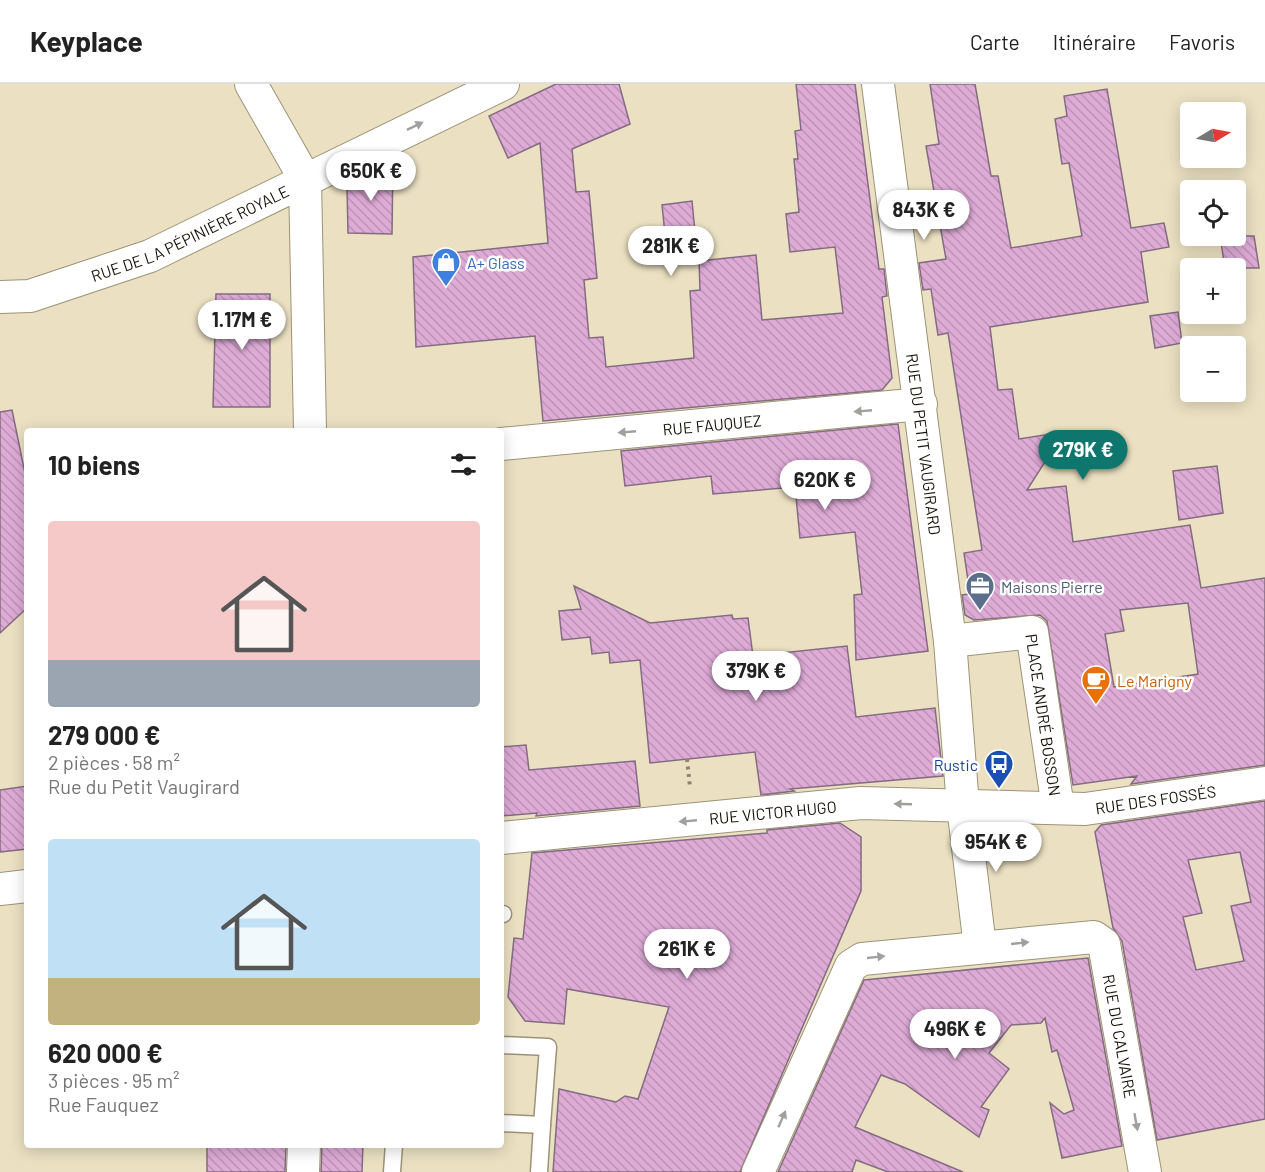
<!DOCTYPE html>
<html lang="fr">
<head>
<meta charset="utf-8">
<style>
	:root { --surface:#fff; --page:#f6f6f6; --text:#222; --muted:#767676; --line:#e0e0e0; --accent:#0f766e }
	body { margin:0; font-family:Barlow,sans-serif; background:var(--page); color:var(--text); height:100vh; display:flex; flex-direction:column; font-size:22px; white-space:nowrap }
	* { box-sizing:border-box; margin:0 }
	p { font-size:20px; color:var(--muted) }
	.icon { flex:none; width:33px; height:33px; fill:none; stroke:currentColor; stroke-width:2; stroke-linecap:round; stroke-linejoin:round }
	.map { position:relative; flex:1; overflow:hidden }
	.side { position:absolute; left:24px; top:344px; width:480px; height:720px; display:flex; flex-direction:column; background:var(--surface); border-radius:6px; box-shadow:0 3px 15px #0003 }
	.side>* { flex:none }
	.needle { width:39px; rotate:80deg }
	.buttons { position:absolute; left:1180px; top:18px; display:grid; gap:12px }
	.buttons a { display:grid; place-items:center; width:66px; height:66px; border-radius:6px; background:var(--surface); box-shadow:0 3px 15px #0003; font-size:30px }
	.price { position:absolute; translate:-50% -51px; padding:0 14px; border-radius:21px; background:#fff; color:#222; font-size:20px; line-height:39px; filter:drop-shadow(0 2px 3px #0008) }
	.price::after { content:''; position:absolute; left:50%; top:36px; width:18px; height:14px; margin-left:-9px; background:inherit; clip-path:polygon(0 0,100% 0,50% 100%) }
	.price.on { background:var(--accent); color:#fff }
	ul { padding:0; list-style:none }
	li { display:grid; align-content:center; gap:12px; height:318px; padding:0 24px }
	li span { display:grid; place-items:center; height:186px; border-radius:6px; color:#555 }
	li>.icon { margin-inline-start:auto }
	span .icon { width:108px; height:108px; fill:#fffc; stroke-width:1 }
	li b { font-size:26px }
	h2 { display:flex; justify-content:space-between; align-items:center; height:72px; padding:0 24px; font-size:26px }
	header { display:flex; align-items:center; gap:36px; box-sizing:border-box; height:84px; padding:0 30px; background:var(--surface); border-bottom:2px solid var(--line) }
	header strong { font-size:28px }
	nav { display:flex; gap:33px; margin-inline-start:auto; font-size:21px }
	.map>svg:first-child { display:block }
	.building { fill:url(#building-back-hatch); stroke:#836c80; stroke-width:1.5; fill-rule:evenodd }
	.lines { fill:none; stroke-linecap:round; stroke-linejoin:round }
	.lane-casing { stroke:#9c9376; stroke-width:19 }
	.street-casing { stroke:#9c9376; stroke-width:34 }
	.path { stroke:#8c846f; stroke-width:4; stroke-dasharray:3 4.5; stroke-linecap:butt }
	.lane { stroke:#fff; stroke-width:16 }
	.street { stroke:#fff; stroke-width:32 }
	.oneway { fill:#a2a09c }
	.labels { text-anchor:middle; dominant-baseline:central; stroke-width:5; stroke-linejoin:round; paint-order:stroke }
	.street-label { font-size:16px; fill:#161208; stroke:#fff }
	.shop-label { font-size:16px; fill:#366cbe; stroke:#fff; text-anchor:start }
	.service-label { font-size:16px; fill:#4e5e75; stroke:#fff; text-anchor:start }
	.food-label { font-size:16px; fill:#c56008; stroke:#fff; text-anchor:start }
	.transit-label { font-size:16px; fill:#164399; stroke:#fff; text-anchor:end }
</style>
</head>
<body>
<header>
<strong>Keyplace</strong>
<nav><a>Carte</a><a>Itinéraire</a><a>Favoris</a></nav>
</header>
<div class="map">
<svg width="1265" height="1088" viewBox="0 0 1265 1088">
	<defs>
		<pattern id="building-back-hatch" width="6" height="6" patternUnits="userSpaceOnUse" patternTransform="scale(1.5)"><rect width="6" height="6" fill="#deabd7"/><path d="M-1 5l2 2M0 0l6 6M5-1l2 2" fill="none" stroke="#be92b7"/></pattern>
	</defs>
	<rect width="100%" height="100%" fill="#ebe0c2"/>
	<g class="building">
		<polygon points="556,0 619,0 630,40 572,65 576,108 589,107 597,194 584,196 589,254 603,253 606,283 694,274 690,207 700,206 699,177 756,171 762,236 843,229 835,163 790,168 786,130 799,128 794,75 798,75 795,47 801,46 796,0 855,0 879,185 884,185 887,212 882,213 892,294 882,306 543,337 535,252 416,263 413,173 548,159 540,59 508,74 489,32"/>
		<path d="M930 0H975L991 92H998L1011 164 1082 152 1069 79 1062 80 1055 35 1067 32 1064 12 1107 5 1131 144 1164 139 1169 163 1141 168 1148 218 990 243 998 306 1012 305 1019 355 1064 348 1027 406 1066 402 1073 458 1190 441 1201 504 1265 494V681L1131 700 1137 692 1073 701 1047 537 1040 531 974 536 965 531 962 511 970 510 964 469 982 466 948 249 938 251 931 205 923 206 919 179 946 175 926 62 939 60ZM1188 519 1198 590 1114 603 1105 550 1124 547 1120 526Z"/>
		<polygon points="393,76 392,150 348,149 347,104 356,93"/>
		<polygon points="692,117 695,148 665,150 662,121"/>
		<polygon points="1220,152 1254,152 1259,184 1225,184"/>
		<polygon points="216,210 270,210 270,323 213,323"/>
		<polygon points="1178,228 1182,259 1155,264 1150,232"/>
		<polygon points="12,326 27,399 27,524 0,549 0,328"/>
		<polygon points="898,340 928,567 856,576 854,511 862,510 855,448 800,454 795,403 713,410 711,392 625,402 621,367"/>
		<polygon points="1217,382 1223,429 1179,436 1173,387"/>
		<polygon points="574,502 650,539 732,531 733,535 748,534 753,572 847,562 856,633 935,624 943,692 790,705 794,707 761,711 755,668 650,679 640,576 610,579 609,568 592,570 590,553 562,556 559,527 581,525"/>
		<polygon points="526,661 529,686 635,677 640,722 536,732 537,729 501,732 501,663"/>
		<polygon points="27,702 27,765 0,768 0,706"/>
		<path d="M1265 717V1035L1157 1056 1122 857 1113 844 1095 748 1101 741ZM1240 768 1251 818 1231 822 1244 877 1196 886 1183 833 1202 829 1188 776Z"/>
		<polygon points="840,739 861,753 861,807 740,1088 553,1088 559,1005 616,1018 625,1012 638,1015 669,923 567,905 564,940 525,937 508,913 514,854 523,855 532,769 767,749 767,746"/>
		<polygon points="1088,874 1122,1062 1062,1074 1050,1019 1064,1030 1074,1026 1057,966 1052,968 1045,934 1041,939 1011,941 989,969 1009,985 981,1023 989,1026 979,1053 905,1000 881,991 855,1043 963,1088 888,1088 856,1076 852,1088 778,1088 864,896"/>
		<polygon points="207,1060 286,1060 285,1088 207,1088"/>
		<polygon points="322,1060 363,1060 362,1088 321,1088"/>
	</g>
	<g class="lines">
		<g class="lane-casing">
			<g id="lane">
				<polyline points="501,830 503,830"/>
				<polyline points="501,961 548,963 542,1041"/>
				<polyline points="501,1039 542,1041 539,1088"/>
				<polyline points="392,1088 394,1060"/>
			</g>
		</g>
		<g class="street-casing">
			<g id="street">
				<polyline points="251,0 305,95 310,346"/>
				<path id="s1" d="M878 0 950 557 963 722 980 863"/>
				<path id="s2" d="M0 213 30 212 150 172 503 0"/>
				<path id="s3" d="M501 360 921 320"/>
				<path id="s4" d="M950 557 1032 548 1058 724"/>
				<path id="s5" d="M501 754 861 719 1085 725 1265 699"/>
				<polyline points="0,805 27,802"/>
				<polyline points="303,1088 304,1060"/>
				<path id="s6" d="M758 1088 851 882 862 875 1094 853 1104 860 1145 1088"/>
			</g>
		</g>
		<polyline class="path" points="687,675 690,703"/>
		<use href="#lane" class="lane"/>
		<use href="#street" class="street"/>
	</g>
	<defs><path id="oneway-solid" d="M-6-.8H1V-3.2L6.5 0L1 3.2V.8H-6Z" transform="scale(1.5)"/></defs>
	<g class="oneway">
		<use href="#oneway-solid" transform="translate(415 42) rotate(-26)"/>
		<use href="#oneway-solid" transform="translate(863 327) rotate(175)"/>
		<use href="#oneway-solid" transform="translate(627 348) rotate(175)"/>
		<use href="#oneway-solid" transform="translate(903 720) rotate(-178)"/>
		<use href="#oneway-solid" transform="translate(688 737) rotate(175)"/>
		<use href="#oneway-solid" transform="translate(1020 859) rotate(-6)"/>
		<use href="#oneway-solid" transform="translate(876 873) rotate(-6)"/>
		<use href="#oneway-solid" transform="translate(782 1035) rotate(-66)"/>
		<use href="#oneway-solid" transform="translate(1136 1038) rotate(80)"/>
	</g>
	<defs>
		<g id="shop-pin" transform="scale(1.5)"><path d="M0 17L-7.5 6A9.5 9.5 0 1 1 7.5 6Z" fill="#3f7fe0" stroke="#fff"/><path d="M-5-2.5h2.3a2.7 3.5 0 0 1 5.4 0H5L5.5 6h-11ZM-1.5-2.5h3a1.5 2.3 0 0 0-3 0Z" fill="#fff"/></g>
		<g id="office-pin" transform="scale(1.5)"><path d="M0 17L-7.5 6A9.5 9.5 0 1 1 7.5 6Z" fill="#5c6f8a" stroke="#fff"/><path d="M-6-3h4V-5.5h4V-3h4V5H-6ZM-1-4.5V-3h2v-1.5ZM-6 0V1H6V0Z" fill="#fff"/></g>
		<g id="cafe-pin" transform="scale(1.5)"><path d="M0 17L-7.5 6A9.5 9.5 0 1 1 7.5 6Z" fill="#e8710a" stroke="#fff"/><path d="M-5.5-4.5H6V0H3Q3 3.5 0 3.5H-2.5Q-5.5 3.5-5.5 0ZM3-3.2v2h1.7v-2ZM-6 4.5H4V6H-6Z" fill="#fff"/></g>
		<g id="bus-pin" transform="scale(1.5)"><path d="M0 17L-7.5 6A9.5 9.5 0 1 1 7.5 6Z" fill="#1a4fb4" stroke="#fff"/><path d="M-5-6H5V4H4V6H2V4H-2V6H-4V4H-5ZM-3.5-4V0h7V-4ZM-3.5 1.2v1.5H-2V1.2ZM2 1.2v1.5H3.5V1.2Z" fill="#fff"/></g>
	</defs>
	<g fill-rule="evenodd">
		<use href="#shop-pin" x="446" y="178"/>
		<use href="#office-pin" x="980" y="502"/>
		<use href="#cafe-pin" x="1096" y="596"/>
		<use href="#bus-pin" x="999" y="680"/>
	</g>
	<g class="labels">
		<g class="street-label">
			<text stroke="none"><textPath href="#s2" startOffset="202">RUE DE LA PÉPINIÈRE ROYALE</textPath></text>
			<text stroke="none"><textPath href="#s3" startOffset="212">RUE FAUQUEZ</textPath></text>
			<text stroke="none"><textPath href="#s1" startOffset="363">RUE DU PETIT VAUGIRARD</textPath></text>
			<text stroke="none"><textPath href="#s4" startOffset="166">PLACE ANDRÉ BOSSON</textPath></text>
			<text stroke="none"><textPath href="#s5" startOffset="657">RUE DES FOSSÉS</textPath></text>
			<text stroke="none"><textPath href="#s5" startOffset="273">RUE VICTOR HUGO</textPath></text>
			<text stroke="none"><textPath href="#s6" startOffset="578">RUE DU CALVAIRE</textPath></text>
		</g>
		<g class="shop-label">
			<text x="467" y="178">A+ Glass</text>
		</g>
		<g class="service-label">
			<text x="1001" y="502">Maisons Pierre</text>
		</g>
		<g class="food-label">
			<text x="1117" y="596">Le Marigny</text>
		</g>
		<g class="transit-label">
			<text x="978" y="680">Rustic</text>
		</g>
	</g>
</svg>
<div class="buttons">
<a><svg class="needle" viewBox="-14 -14 28 28"><path d="M0-13l5 13h-10z" fill="#e53935"/><path d="M0 13l5-13h-10z" fill="#767676"/></svg></a>
<a><svg class="icon" aria-label="locate" viewBox="0 0 24 24"><circle cx="12" cy="12" r="6"/><path d="M12 2v4M12 18v4M2 12h4M18 12h4"/></svg></a>
<a>+</a>
<a>−</a>
</div>
<b class="price" style="left:371px;top:118px">650K €</b>
<b class="price" style="left:924px;top:157px">843K €</b>
<b class="price" style="left:671px;top:193px">281K €</b>
<b class="price" style="left:242px;top:267px">1.17M €</b>
<b class="price on" style="left:1083px;top:397px">279K €</b>
<b class="price" style="left:825px;top:427px">620K €</b>
<b class="price" style="left:756px;top:618px">379K €</b>
<b class="price" style="left:996px;top:789px">954K €</b>
<b class="price" style="left:687px;top:896px">261K €</b>
<b class="price" style="left:955px;top:976px">496K €</b>
<section class="side">
<h2>10 biens<svg class="icon" aria-label="filters" viewBox="0 0 24 24"><path d="M4 7h16M4 17h16"/><circle cx="9" cy="7" r="2"/><circle cx="15" cy="17" r="2"/></svg></h2>
<ul>
<li><span style="background:linear-gradient(#f6c9c9 75%,#9aa5b1 0)"><svg class="icon" aria-label="home" viewBox="0 0 24 24"><path d="M3 11l9-7 9 7M6 9v11h12V9"/></svg></span><div><b>279 000 €</b><p>2 pièces · 58 m²</p><p>Rue du Petit Vaugirard</p></div></li>
<li><span style="background:linear-gradient(#bfe0f5 75%,#c2b280 0)"><svg class="icon" aria-label="home" viewBox="0 0 24 24"><path d="M3 11l9-7 9 7M6 9v11h12V9"/></svg></span><div><b>620 000 €</b><p>3 pièces · 95 m²</p><p>Rue Fauquez</p></div></li>
</ul>
</section>
</div>
</body>
</html>
